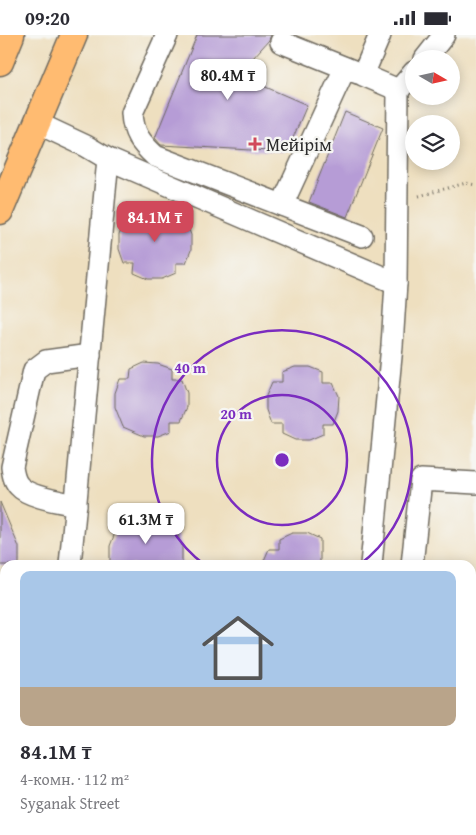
<!DOCTYPE html>
<html lang="ru">
<head>
<meta charset="utf-8">
<style>
	:root { --surface:#fff; --page:#f2f2f3; --text:#2b2b33; --muted:#7c7c81; --accent:#d1495b }
	body { margin:0; font-family:"Gentium Book Plus",serif; background:var(--page); color:var(--text); height:100vh; display:flex; flex-direction:column; font-size:19px; white-space:nowrap }
	* { box-sizing:border-box; margin:0 }
	p { font-size:16px; color:var(--muted) }
	.icon { flex:none; width:28px; height:28px; fill:none; stroke:currentColor; stroke-width:2; stroke-linecap:round; stroke-linejoin:round }
	.map { position:relative; flex:1; overflow:hidden }
	.sheet { position:absolute; left:0px; top:525px; width:476px; height:275px; display:flex; flex-direction:column; background:var(--surface); border-radius:15px 15px 0 0; box-shadow:0 2px 12px #0003 }
	.sheet>* { flex:none }
	.needle { width:32px; rotate:99deg }
	.buttons { position:absolute; left:405px; top:15px; display:grid; gap:10px }
	.buttons a { display:grid; place-items:center; width:55px; height:55px; border-radius:50%; background:var(--surface); box-shadow:0 2px 12px #0003; font-size:25px }
	.price { position:absolute; translate:-50% -42px; padding:0 11px; border-radius:10px; background:#fff; color:#222; font-size:16px; line-height:32px; filter:drop-shadow(0 1px 2px #0008) }
	.price::after { content:''; position:absolute; left:50%; top:30px; width:15px; height:11px; margin-left:-8px; background:inherit; clip-path:polygon(0 0,100% 0,50% 100%) }
	.price.active { background:var(--accent); color:#fff }
	ul { padding:0; list-style:none }
	li { display:grid; align-content:center; gap:10px; height:265px; padding:0 20px }
	li span { display:grid; place-items:center; height:155px; border-radius:10px; color:#555 }
	li>.icon { margin-inline-start:auto }
	span .icon { width:90px; height:90px; fill:#fffc; stroke-width:1 }
	li b { font-size:21px }
	.status { display:flex; justify-content:space-between; align-items:center; height:35px; padding:0 25px; background:var(--surface); direction:ltr }
	.status svg { height:14px; fill:currentColor }
	.map>svg:first-child { display:block }
	.building { fill:#b69cd6 }
	.lines { fill:none; stroke-linecap:round; stroke-linejoin:round }
	.minor-casing { stroke:#6f6a5f; stroke-width:24 }
	.major-casing { stroke:#6f6a5f; stroke-width:29 }
	.path { stroke:#6f6a5f; stroke-width:3; stroke-dasharray:1 4; stroke-linecap:butt }
	.minor { stroke:#fff; stroke-width:21 }
	.major { stroke:#ffbb71; stroke-width:26 }
	.ring { fill:none; stroke:#7b2cbf; stroke-width:2.5 }
	.poi-dot { fill:#d1495b; stroke:#f6f6f2; stroke-width:2 }
	.labels { text-anchor:middle; dominant-baseline:central; stroke-width:4.5; stroke-linejoin:round; paint-order:stroke }
	.poi-label { font-size:18px; fill:#2b2b2b; stroke:#f6f6f2; text-anchor:start }
	.centre { fill:#7b2cbf; stroke:#f6f6f2; stroke-width:2.5 }
	.ring-label { font-size:15px; text-anchor:middle; font-weight:bold; fill:#7b2cbf; stroke:#f6f6f2; stroke-width:4.5; stroke-linejoin:round; paint-order:stroke }
</style>
</head>
<body>
<div class="status"><b>09:20</b><svg viewBox="0 0 49 12"><path d="M0 12V9h3v3zM5 12V6h3v6zM10 12V3h3v9zM15 12V0h3v12zM26 1h20v11H26zM47 4h2v5h-2z"/></svg></div>
<div class="map">
<svg width="476" height="800" viewBox="0 0 476 800">
	<rect width="100%" height="100%" fill="#f6f6f2"/>
	<filter id="ink" filterUnits="userSpaceOnUse"><feTurbulence type="fractalNoise" baseFrequency=".02" numOctaves="2"/><feDisplacementMap in="SourceGraphic" scale="10" xChannelSelector="R" yChannelSelector="G"/><feConvolveMatrix kernelMatrix="1 2 1 2 8 2 1 2 1" color-interpolation-filters="sRGB"/></filter>
	<filter id="wash" filterUnits="userSpaceOnUse"><feTurbulence type="fractalNoise" baseFrequency=".0096" numOctaves="4" result="noise"/><feDisplacementMap in="SourceGraphic" scale="20" xChannelSelector="R" yChannelSelector="G"/><feGaussianBlur stdDeviation="1.12" result="paint"/><feColorMatrix in="noise" values="0 0 0 0 0 0 0 0 0 0 0 0 0 0 0 0 0 1.4 0 .05"/><feComposite in="paint" operator="in"/></filter>
	<g filter="url(#wash)">
		<rect width="100%" height="100%" fill="#eedfbf"/>
		<g id="blocks">
			<g class="building">
				<polygon points="197,0 271,0 269,5 238,40 307,70 287,117 161,110 155,103"/>
				<polygon points="345,77 383,93 347,182 309,167"/>
				<polygon points="148,171 163,171 176,177 176,187 186,187 191,200 191,215 186,228 176,228 176,238 162,244 148,244 134,238 135,228 124,228 119,214 119,200 125,187 135,187 135,177"/>
				<polygon points="144,328 158,329 172,334 172,344 182,344 187,358 187,372 181,386 171,386 171,396 158,401 144,401 123,392 115,372 115,358 120,344 130,344 131,334"/>
				<polygon points="295,332 310,332 323,337 323,348 333,348 339,361 338,376 333,389 323,389 323,399 309,405 295,405 282,399 282,389 271,389 266,375 266,361 272,347 282,347 282,337"/>
				<polygon points="0,467 19,512 19,530 0,530"/>
				<polygon points="139,482 153,482 167,488 167,498 177,498 182,511 182,530 110,530 110,511 115,498 125,498 126,488"/>
				<polygon points="292,498 307,498 320,504 320,530 262,530 269,514 279,514 279,504"/>
			</g>
		</g>
	</g>
	<g filter="url(#ink)">
		<use href="#blocks" fill-opacity="0" stroke="#6f6a5f" stroke-width="1"/>
		<g class="lines">
			<g class="minor-casing">
				<g id="minor">
					<path d="M167 0 132 78C133 98 140 107 155 121L362 201"/>
					<polyline points="281,7 358,38"/>
					<polyline points="425,24 444,0"/>
					<polyline points="398,56 414,37"/>
					<polyline points="37,88 86,111 108,124 396,248"/>
					<polyline points="282,170 345,33"/>
					<path d="M76 470C62 467 28 462 19 451 14 446 13 439 12 432L34 335 46 326 90 320"/>
					<polyline points="70,530 108,124"/>
					<polyline points="371,530 392,311 396,248 398,56 396,54 363,40 380,0"/>
					<polyline points="412,530 421,445 476,448"/>
					<polyline points="0,608 5,610"/>
					<polyline points="0,658 5,660"/>
					<polyline points="110,800 112,795"/>
					<polyline points="297,800 299,795"/>
					<polyline points="373,800 376,795"/>
				</g>
			</g>
			<g class="major-casing">
				<g id="major">
					<polyline points="0,27 11,0"/>
					<polyline points="0,176 74,0"/>
				</g>
			</g>
			<polyline class="path" points="419,161 466,148 476,150"/>
			<use href="#minor" class="minor"/>
			<use href="#major" class="major"/>
		</g>
	</g>
	<g class="ring">
		<circle cx="282" cy="425" r="65"/>
		<path d="M205 530A130 130 0 1 1 359 530"/>
	</g>
	<path class="poi-dot" d="M252.5 101.5h5v5h5v5h-5v5h-5v-5h-5v-5h5z"/>
	<g class="labels">
		<g class="poi-label">
			<text x="266" y="109">Мейірім</text>
		</g>
	</g>
	<circle cx="282" cy="425" r="8" class="centre"/>
	<g class="ring-label">
		<text x="190" y="338">40 m</text>
		<text x="236" y="384">20 m</text>
	</g>
</svg>
<div class="buttons">
<a><svg class="needle" viewBox="-14 -14 28 28"><path d="M0-13l5 13h-10z" fill="#e53935"/><path d="M0 13l5-13h-10z" fill="#7c7c81"/></svg></a>
<a><svg class="icon" aria-label="layers" viewBox="0 0 24 24"><path d="M12 4l9 5-9 5-9-5zM3 14l9 5 9-5"/></svg></a>
</div>
<b class="price" style="left:228px;top:66px">80.4M ₸</b>
<b class="price active" style="left:155px;top:208px">84.1M ₸</b>
<b class="price" style="left:146px;top:510px">61.3M ₸</b>
<section class="sheet">
<ul>
<li><span style="background:linear-gradient(#a9c7e8 75%,#b9a48a 0)"><svg class="icon" aria-label="home" viewBox="0 0 24 24"><path d="M3 11l9-7 9 7M6 9v11h12V9"/></svg></span><div><b>84.1M ₸</b><p>4-комн. · 112 m²</p><p>Syganak Street</p></div></li>
</ul>
</section>
</div>
</body>
</html>
